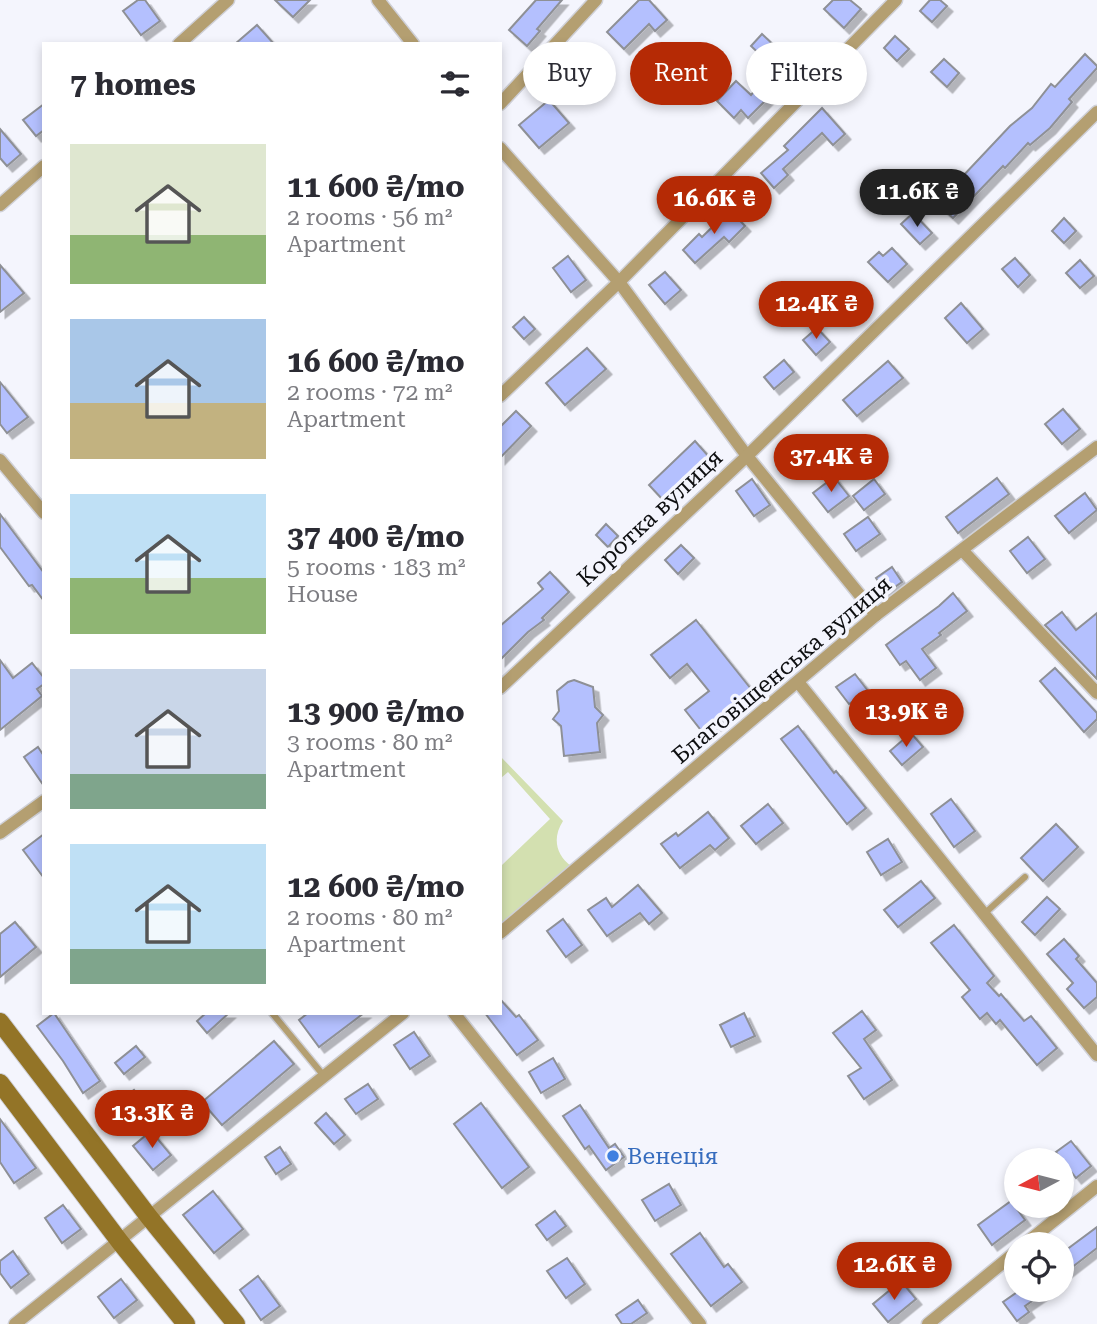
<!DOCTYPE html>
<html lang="en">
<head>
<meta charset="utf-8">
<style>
	:root { --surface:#fff; --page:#f2f2f3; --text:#2b2b33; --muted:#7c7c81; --accent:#b52a05 }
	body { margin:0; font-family:"Roboto Serif",serif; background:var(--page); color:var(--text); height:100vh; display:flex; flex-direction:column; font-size:26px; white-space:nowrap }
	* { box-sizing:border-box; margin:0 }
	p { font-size:23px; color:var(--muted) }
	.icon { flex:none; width:38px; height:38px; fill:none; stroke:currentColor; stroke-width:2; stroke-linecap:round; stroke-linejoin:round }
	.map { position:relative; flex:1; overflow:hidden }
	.drawer { position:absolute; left:42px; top:42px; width:460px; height:973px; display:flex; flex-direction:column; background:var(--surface); border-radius:0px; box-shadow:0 4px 10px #0003 }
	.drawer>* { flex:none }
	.top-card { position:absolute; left:523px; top:42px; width:467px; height:63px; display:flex; gap:14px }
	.needle { width:46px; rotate:263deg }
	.fabs { position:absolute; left:1004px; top:1148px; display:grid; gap:14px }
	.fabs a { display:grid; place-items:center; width:70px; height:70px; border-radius:50%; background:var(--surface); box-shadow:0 4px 10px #0003; font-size:35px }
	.price { position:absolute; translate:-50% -60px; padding:0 16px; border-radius:24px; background:var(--accent); color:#fff; font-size:23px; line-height:46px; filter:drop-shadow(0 2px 4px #0008) }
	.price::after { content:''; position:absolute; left:50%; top:42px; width:21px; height:16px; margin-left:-10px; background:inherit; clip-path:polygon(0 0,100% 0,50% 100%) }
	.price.selected { background:#222; color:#fff }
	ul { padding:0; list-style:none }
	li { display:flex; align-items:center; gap:21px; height:175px; padding:0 28px }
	li span { display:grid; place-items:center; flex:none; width:196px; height:140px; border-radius:0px; color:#555 }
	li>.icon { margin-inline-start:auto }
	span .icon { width:84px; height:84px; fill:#fffc; stroke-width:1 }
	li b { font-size:30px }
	h2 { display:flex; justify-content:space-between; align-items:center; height:84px; padding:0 28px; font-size:30px }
	.tag { padding:0 24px; border-radius:32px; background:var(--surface); box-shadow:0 4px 10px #0003; font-size:24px; line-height:63px }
	.tag.selected { background:var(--accent); color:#fff }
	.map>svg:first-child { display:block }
	.green { fill:#d3e0b0 }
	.building { fill:#b4c0fe; stroke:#8e9096; stroke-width:2; filter:url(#shadow) }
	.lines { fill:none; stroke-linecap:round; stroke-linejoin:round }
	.lane-casing { stroke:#cfd0d7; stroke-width:9 }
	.street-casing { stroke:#cfd0d7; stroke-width:15 }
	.secondary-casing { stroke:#cfd0d7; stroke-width:20 }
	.lane { stroke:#b49f71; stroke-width:6 }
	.street { stroke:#b49f71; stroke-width:12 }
	.secondary { stroke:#937427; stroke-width:18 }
	.shop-dot { fill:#3f7fe0; stroke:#f4f5fd; stroke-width:2.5 }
	.labels { text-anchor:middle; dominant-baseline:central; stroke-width:7; stroke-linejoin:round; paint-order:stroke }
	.street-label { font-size:23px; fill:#0e0f11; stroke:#f4f5fd }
	.shop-label { font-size:23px; fill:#366cbe; stroke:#f4f5fd; text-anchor:start }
</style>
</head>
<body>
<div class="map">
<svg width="1097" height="1324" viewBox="0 0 1097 1324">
	<defs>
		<filter id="shadow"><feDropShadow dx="5.5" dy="5.5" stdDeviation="0" flood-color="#0004"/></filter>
	</defs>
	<rect width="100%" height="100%" fill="#f4f5fd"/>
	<path class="green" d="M501 757 563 821C552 838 556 855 571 866L501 924V866L550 819 508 772 501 778Z"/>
	<g class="building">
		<polygon points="138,0 145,0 160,21 141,35 123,11"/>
		<polygon points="275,0 310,0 293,17"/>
		<polygon points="536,0 562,0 537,29 540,31 527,46 509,30"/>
		<polygon points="639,0 649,0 667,20 655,31 649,24 624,49 607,32"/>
		<polygon points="833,0 850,0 861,9 844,28 824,9"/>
		<polygon points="930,0 940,0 947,6 932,22 920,11"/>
		<polygon points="257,25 274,44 235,44"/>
		<polygon points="762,34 797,67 786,79 751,46"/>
		<polygon points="895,36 909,49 897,61 884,48"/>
		<polygon points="1085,54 1097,66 1097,68 1069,99 1072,102 1050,128 1030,145 1028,143 1005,168 1003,166 953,218 923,191 933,181 946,194 1010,126 1032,108 1051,84 1055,87"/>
		<polygon points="944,59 959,73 947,87 931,72"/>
		<polygon points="736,81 751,95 757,88 768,98 748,118 741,110 734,118 717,101"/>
		<polygon points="549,100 569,123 539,148 519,125"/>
		<polygon points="44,104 44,130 36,136 23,120"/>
		<polygon points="822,108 845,134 833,145 822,133 783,169 788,175 774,188 761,173 788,150 784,146"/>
		<polygon points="0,129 21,154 7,166 0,158"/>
		<polygon points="730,210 745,226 729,242 724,237 695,263 683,250 699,234 702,237"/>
		<polygon points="913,213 932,233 920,244 901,224"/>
		<polygon points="1064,218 1076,231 1064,243 1052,231"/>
		<polygon points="892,248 907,264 888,282 868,262 879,252 883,256"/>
		<polygon points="568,256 586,280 571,292 553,268"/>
		<polygon points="1015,258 1030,275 1018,287 1002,269"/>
		<polygon points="1080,260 1094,276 1080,288 1066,273"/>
		<polygon points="0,265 24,293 0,312"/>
		<polygon points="665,272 681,290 665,304 649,285"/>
		<polygon points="961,303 983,329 967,343 945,318"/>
		<polygon points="524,317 535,329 524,339 513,327"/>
		<polygon points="817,328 830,342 816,355 803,340"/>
		<polygon points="587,348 606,369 565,405 546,383"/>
		<polygon points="784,360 794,372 774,389 764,377"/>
		<polygon points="888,361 903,378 857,416 843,400"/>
		<polygon points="0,382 28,417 7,433 0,424"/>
		<polygon points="1063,409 1080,429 1062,444 1045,424"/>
		<polygon points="516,411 531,426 500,458 500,427"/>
		<polygon points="798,436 807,449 790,461 781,449"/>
		<polygon points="695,441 710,458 681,482 683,484 664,501 649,485"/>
		<polygon points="834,477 849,496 828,512 813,493"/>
		<polygon points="997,478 1009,494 958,533 946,517"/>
		<polygon points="752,479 770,505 754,516 736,491"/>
		<polygon points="874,479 885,494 864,510 853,496"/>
		<polygon points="1085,493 1097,510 1069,533 1055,516"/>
		<polygon points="0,514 44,573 44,601 32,585 29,586 0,547"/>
		<polygon points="868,517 880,534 856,551 844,534"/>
		<polygon points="606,524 618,536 608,547 596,535"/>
		<polygon points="1028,537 1045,559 1027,573 1010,551"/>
		<polygon points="681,545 694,558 678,574 665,560"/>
		<polygon points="892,567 902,582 886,593 876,578"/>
		<polygon points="550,572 569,592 542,618 544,620 528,632 500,660 500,626 543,589 538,583"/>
		<polygon points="953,593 967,611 939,633 941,635 922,649 936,668 920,680 906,661 900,665 886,645 939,606"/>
		<polygon points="1062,612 1076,630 1097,613 1097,679 1045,625"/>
		<polygon points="696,620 755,694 704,734 685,710 709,691 687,664 670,678 651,655"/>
		<polygon points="0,660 13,678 32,663 44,678 44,684 37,689 42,696 0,730"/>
		<polygon points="1055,668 1097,713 1097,719 1084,732 1040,681"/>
		<polygon points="855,674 868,691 849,704 836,687"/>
		<polygon points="574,680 593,687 595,707 603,715 597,723 600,752 564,756 561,726 553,719 559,711 557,691 568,682"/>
		<polygon points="928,693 943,712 930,722 915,703"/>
		<polygon points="798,726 834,773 836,771 866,808 847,824 781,739"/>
		<polygon points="911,733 923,747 902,765 890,751"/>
		<polygon points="38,747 44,756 44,786 24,757"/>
		<polygon points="951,799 975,831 954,847 931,814"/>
		<polygon points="768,804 783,823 756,844 741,826"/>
		<polygon points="708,812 729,838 715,850 710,845 680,868 661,844 676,833 678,836"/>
		<polygon points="1056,824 1078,847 1043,881 1021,858"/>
		<polygon points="44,834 44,878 23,850"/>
		<polygon points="888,839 902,862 881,875 867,852"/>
		<polygon points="921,881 935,898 898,927 884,910"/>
		<polygon points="638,885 662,913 649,924 640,913 607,936 588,910 606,898 612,907"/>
		<polygon points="1047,897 1060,909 1035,935 1022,922"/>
		<polygon points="563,919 582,945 566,957 547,931"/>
		<polygon points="15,922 36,947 0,977 0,934"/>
		<polygon points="954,925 994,976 987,983 999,996 1001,994 1024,1021 1031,1016 1057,1048 1037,1065 1000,1020 996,1024 987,1013 980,1019 962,997 970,990 931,943"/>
		<polygon points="1064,939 1079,956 1076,959 1097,983 1097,997 1084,1008 1067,989 1073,983 1047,954"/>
		<polygon points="500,999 516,1017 519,1015 538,1040 517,1055 485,1013 500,1013"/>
		<polygon points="862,1011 876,1030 864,1039 892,1080 864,1099 848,1076 861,1068 833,1033"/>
		<polygon points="54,1013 100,1081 83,1093 63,1061 37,1026"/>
		<polygon points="206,1013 229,1013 207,1033 197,1021"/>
		<polygon points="308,1013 364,1013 319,1047 299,1020"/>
		<polygon points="744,1013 755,1036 731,1047 720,1025"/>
		<polygon points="414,1032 430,1056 410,1069 394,1045"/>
		<polygon points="274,1041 294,1064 222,1125 202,1102"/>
		<polygon points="136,1046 145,1057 124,1074 115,1063"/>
		<polygon points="553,1058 565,1079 541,1093 529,1072"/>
		<polygon points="368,1084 378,1099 356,1114 345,1099"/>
		<polygon points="134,1090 143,1101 116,1122 107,1111"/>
		<polygon points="481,1103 529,1167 502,1188 454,1124"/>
		<polygon points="580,1105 609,1148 615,1144 624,1157 606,1170 589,1146 585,1149 563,1116"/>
		<polygon points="326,1113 345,1135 334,1144 315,1123"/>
		<polygon points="0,1119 36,1168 14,1183 0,1162"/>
		<polygon points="151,1131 171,1155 153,1170 133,1146"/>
		<polygon points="1071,1141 1091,1166 1076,1178 1056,1152"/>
		<polygon points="280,1147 291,1164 276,1174 265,1157"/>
		<polygon points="669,1184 681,1205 655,1221 642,1200"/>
		<polygon points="213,1191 243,1229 214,1253 183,1215"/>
		<polygon points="1011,1201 1025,1220 992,1245 978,1225"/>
		<polygon points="63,1205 81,1229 62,1243 45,1218"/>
		<polygon points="555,1211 566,1226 547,1240 536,1225"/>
		<polygon points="1097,1227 1097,1248 1062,1275 1062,1253"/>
		<polygon points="700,1233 724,1267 728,1264 742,1282 711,1306 671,1254"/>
		<polygon points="13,1251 29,1274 11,1288 0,1273 0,1261"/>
		<polygon points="567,1258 585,1284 566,1298 547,1271"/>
		<polygon points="258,1276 280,1306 261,1320 240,1290"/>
		<polygon points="121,1279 137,1300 114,1318 98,1297"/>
		<polygon points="901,1281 916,1299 888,1322 873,1304"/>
		<polygon points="1020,1290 1048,1290 1025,1306 1029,1312 1017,1321 1003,1302"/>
		<polygon points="638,1300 647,1313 631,1324 622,1324 616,1315"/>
	</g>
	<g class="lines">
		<g class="lane-casing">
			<g id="lane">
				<polyline points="984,914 1025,877"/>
				<polyline points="272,1013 324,1076"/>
			</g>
		</g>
		<g class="street-casing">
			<g id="street">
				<polyline points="378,0 413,44"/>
				<polyline points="179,44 228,0"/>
				<polyline points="500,104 596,0"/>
				<polyline points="500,148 619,282 747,456 876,615"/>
				<polyline points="0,205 44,166"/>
				<polyline points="500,396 619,282 896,0"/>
				<polyline points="0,460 44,513"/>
				<polyline points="963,551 1097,693"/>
				<polyline points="798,682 1097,1055"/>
				<polyline points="500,688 747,456 1097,112"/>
				<polyline points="0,833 44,801"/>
				<polyline points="500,933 876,615 1097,447"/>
				<polyline points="454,1013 700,1324"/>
				<polyline points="1025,1244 1097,1186"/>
				<polyline points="15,1324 403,1013"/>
				<polyline points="928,1324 1017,1251"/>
			</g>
		</g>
		<g class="secondary-casing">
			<g id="secondary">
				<polyline points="0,1022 149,1217 236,1324"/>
				<polyline points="0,1083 120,1242 186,1324"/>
			</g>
		</g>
		<use href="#lane" class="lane"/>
		<use href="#street" class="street"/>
		<use href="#secondary" class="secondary"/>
	</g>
	<circle class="shop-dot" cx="613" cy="1156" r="7"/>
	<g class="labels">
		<g class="street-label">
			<text transform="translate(650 518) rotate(-43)">Коротка вулиця</text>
			<text transform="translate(782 670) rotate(-40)">Благовіщенська вулиця</text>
		</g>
		<g class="shop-label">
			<text x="627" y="1156">Венеція</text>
		</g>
	</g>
</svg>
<div class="fabs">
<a><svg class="needle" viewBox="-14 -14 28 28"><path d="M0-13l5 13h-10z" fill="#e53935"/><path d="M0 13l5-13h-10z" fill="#7c7c81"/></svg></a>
<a><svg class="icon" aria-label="locate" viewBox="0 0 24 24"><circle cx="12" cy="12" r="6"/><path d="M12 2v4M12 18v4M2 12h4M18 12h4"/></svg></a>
</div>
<b class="price selected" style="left:917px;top:229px">11.6K ₴</b>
<b class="price" style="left:714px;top:236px">16.6K ₴</b>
<b class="price" style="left:816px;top:341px">12.4K ₴</b>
<b class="price" style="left:831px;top:494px">37.4K ₴</b>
<b class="price" style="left:906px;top:749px">13.9K ₴</b>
<b class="price" style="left:152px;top:1150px">13.3K ₴</b>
<b class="price" style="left:894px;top:1302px">12.6K ₴</b>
<div class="top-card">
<a class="tag">Buy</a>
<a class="tag selected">Rent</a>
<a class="tag">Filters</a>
</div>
<section class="drawer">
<h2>7 homes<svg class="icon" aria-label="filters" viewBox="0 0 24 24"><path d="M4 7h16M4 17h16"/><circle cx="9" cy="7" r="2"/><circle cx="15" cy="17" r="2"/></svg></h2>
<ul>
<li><span style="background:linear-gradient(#dfe7d0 65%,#8fb573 0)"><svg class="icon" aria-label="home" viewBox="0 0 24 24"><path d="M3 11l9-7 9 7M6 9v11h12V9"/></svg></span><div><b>11 600 ₴/mo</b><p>2 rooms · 56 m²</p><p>Apartment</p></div></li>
<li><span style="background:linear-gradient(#a9c7e8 60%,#c2b280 0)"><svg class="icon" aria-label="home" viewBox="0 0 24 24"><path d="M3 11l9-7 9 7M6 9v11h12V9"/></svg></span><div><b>16 600 ₴/mo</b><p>2 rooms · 72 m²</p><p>Apartment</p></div></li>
<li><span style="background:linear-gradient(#bfe0f5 60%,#8fb573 0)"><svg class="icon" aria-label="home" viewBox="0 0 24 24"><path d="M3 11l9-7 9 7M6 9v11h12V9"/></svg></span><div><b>37 400 ₴/mo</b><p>5 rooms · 183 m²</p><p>House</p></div></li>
<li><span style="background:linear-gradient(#c9d6e8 75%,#7fa58c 0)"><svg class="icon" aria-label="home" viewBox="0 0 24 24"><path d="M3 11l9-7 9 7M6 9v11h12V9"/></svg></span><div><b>13 900 ₴/mo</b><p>3 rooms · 80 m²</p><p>Apartment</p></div></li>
<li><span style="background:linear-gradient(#bfe0f5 75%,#7fa58c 0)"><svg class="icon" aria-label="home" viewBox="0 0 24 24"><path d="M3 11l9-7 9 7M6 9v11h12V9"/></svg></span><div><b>12 600 ₴/mo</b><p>2 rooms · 80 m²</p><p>Apartment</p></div></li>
</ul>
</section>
</div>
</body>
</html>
